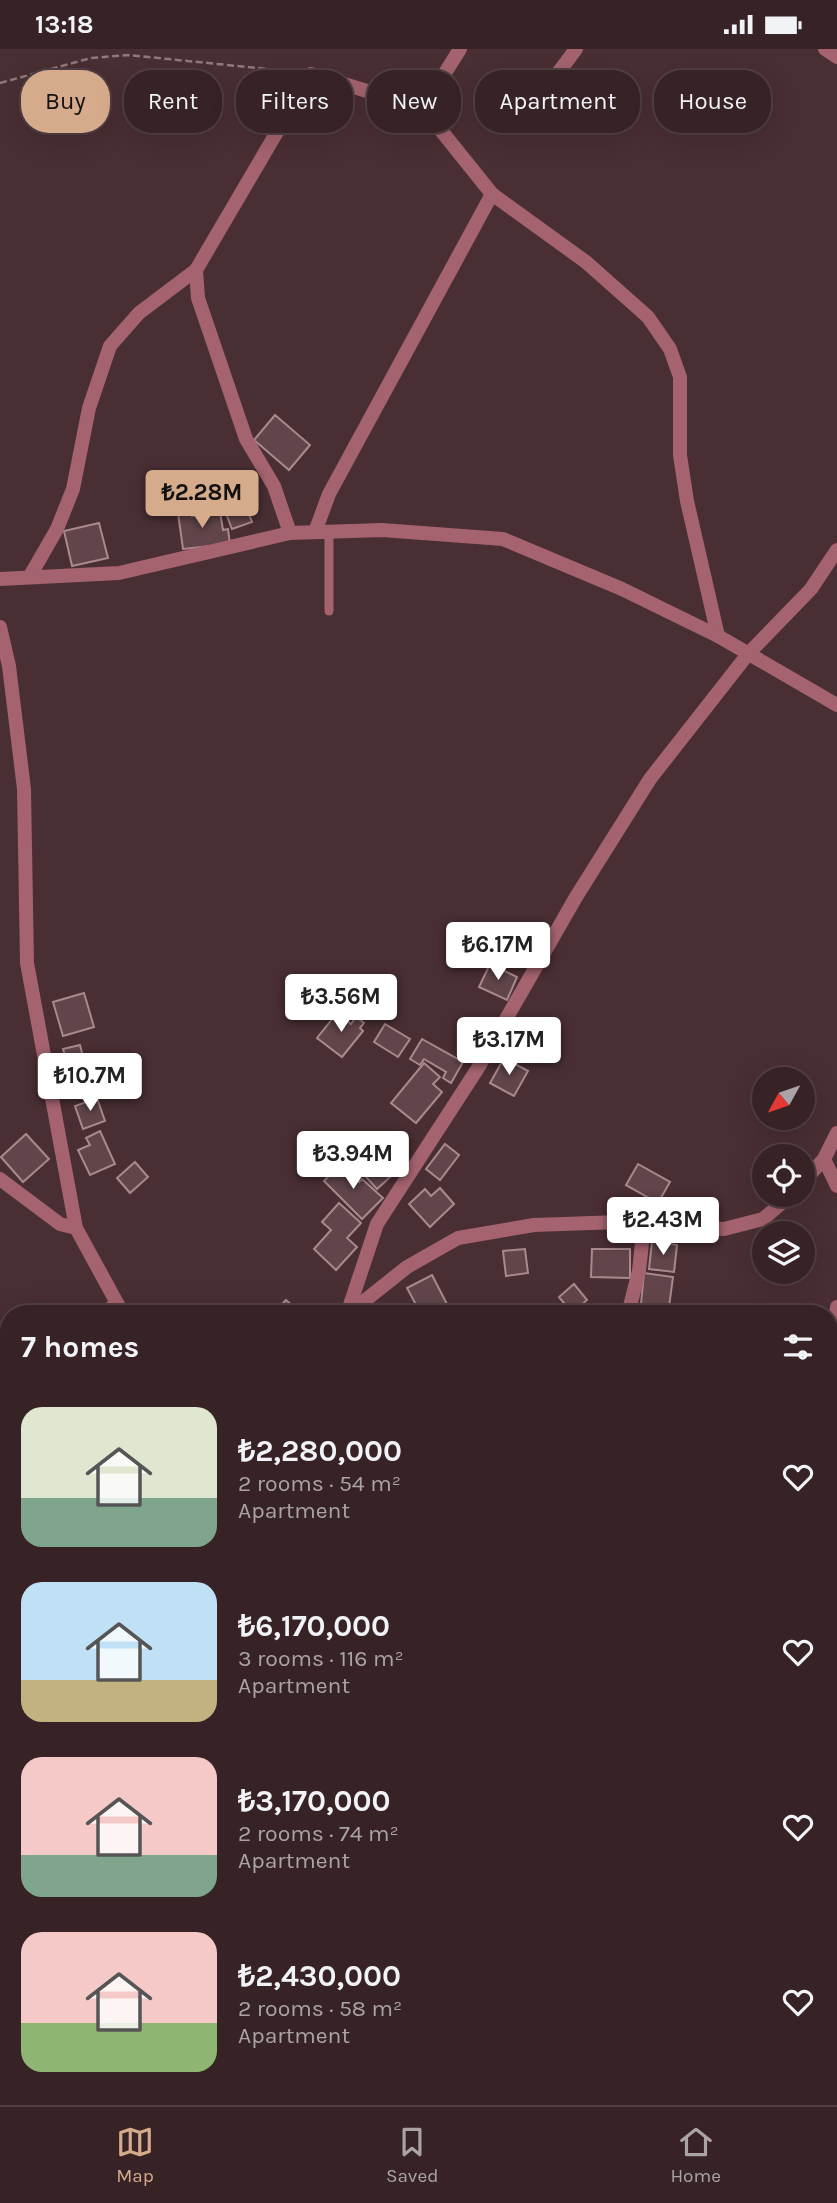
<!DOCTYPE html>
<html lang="en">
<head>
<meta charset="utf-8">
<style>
	:root { --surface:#372226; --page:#422f32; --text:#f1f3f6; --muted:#aaa4a7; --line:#513f43; --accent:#d6ab8b }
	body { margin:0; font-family:Karla,sans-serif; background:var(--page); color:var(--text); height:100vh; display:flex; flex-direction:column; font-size:26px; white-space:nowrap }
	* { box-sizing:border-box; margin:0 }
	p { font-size:23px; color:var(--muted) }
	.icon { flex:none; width:38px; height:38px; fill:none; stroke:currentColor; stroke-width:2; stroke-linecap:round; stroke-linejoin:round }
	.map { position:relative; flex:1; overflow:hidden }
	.sheet { position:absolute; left:0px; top:1256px; width:838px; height:800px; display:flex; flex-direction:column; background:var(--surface); border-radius:28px 28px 0 0; box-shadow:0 7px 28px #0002,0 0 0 2px var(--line) }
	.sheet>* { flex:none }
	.top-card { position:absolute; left:21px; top:21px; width:796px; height:63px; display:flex; gap:14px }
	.needle { width:46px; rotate:230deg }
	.fabs { position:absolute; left:752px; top:1018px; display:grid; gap:14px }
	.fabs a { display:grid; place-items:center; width:63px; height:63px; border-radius:50%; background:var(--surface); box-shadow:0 7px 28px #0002,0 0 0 2px var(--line); font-size:35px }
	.price { position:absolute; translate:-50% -60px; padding:0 16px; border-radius:7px; background:#fff; color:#222; font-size:23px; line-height:46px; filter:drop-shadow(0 2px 4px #0008) }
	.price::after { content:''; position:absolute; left:50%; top:42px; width:21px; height:16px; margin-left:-10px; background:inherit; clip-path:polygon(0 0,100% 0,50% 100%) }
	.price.current { background:var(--accent); color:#111 }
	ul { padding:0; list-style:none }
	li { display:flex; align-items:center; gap:21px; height:175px; padding:0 21px }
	li span { display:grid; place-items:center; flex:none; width:196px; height:140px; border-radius:21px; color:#555 }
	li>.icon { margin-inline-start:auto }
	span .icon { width:84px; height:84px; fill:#fffc; stroke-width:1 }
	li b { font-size:30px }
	h2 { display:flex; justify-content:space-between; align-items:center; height:84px; padding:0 21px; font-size:30px }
	.tag { padding:0 24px; border-radius:28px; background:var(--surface); box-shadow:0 7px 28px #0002,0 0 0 2px var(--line); font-size:24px; line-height:63px }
	.tag.current { background:var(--accent); color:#111 }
	.status { display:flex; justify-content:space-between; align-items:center; height:49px; padding:0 35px; background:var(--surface); direction:ltr }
	.status svg { height:19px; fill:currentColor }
	.tab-bar { display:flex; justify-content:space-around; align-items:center; height:98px; border-top:2px solid var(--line); background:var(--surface); font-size:19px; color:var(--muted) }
	.tab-bar a { display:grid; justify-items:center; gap:4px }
	.tab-bar .current { color:var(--accent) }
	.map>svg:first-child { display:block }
	.building { fill:#61454a; stroke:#a9898e; stroke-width:2 }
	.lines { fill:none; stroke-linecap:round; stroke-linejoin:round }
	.path { stroke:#90787c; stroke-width:2.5; stroke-dasharray:7 3.5; stroke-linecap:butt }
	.service { stroke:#a4636f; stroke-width:9 }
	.minor { stroke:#a4636f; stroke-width:14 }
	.tertiary { stroke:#a4636f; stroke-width:14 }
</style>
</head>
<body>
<div class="status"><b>13:18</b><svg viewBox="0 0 49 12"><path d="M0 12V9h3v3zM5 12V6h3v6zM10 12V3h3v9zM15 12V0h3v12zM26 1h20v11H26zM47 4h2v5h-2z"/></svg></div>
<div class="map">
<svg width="837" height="2056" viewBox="0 0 837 2056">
	<rect width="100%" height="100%" fill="#492e33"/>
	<g class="building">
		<polygon points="275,366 310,396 289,421 254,391"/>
		<polygon points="239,439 252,473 232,480 219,446"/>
		<polygon points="192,462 192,467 220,463 223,481 228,480 230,495 183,500 178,464"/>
		<polygon points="99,474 108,509 72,517 64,482"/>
		<polygon points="490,915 517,928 507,951 479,938"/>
		<polygon points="84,944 94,978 63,987 53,953"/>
		<polygon points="337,964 351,975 356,968 364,974 360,979 363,982 342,1008 317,989"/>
		<polygon points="385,975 410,990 398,1008 374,993"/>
		<polygon points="422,990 463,1013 451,1034 443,1029 446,1023 424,1010 420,1016 410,1010"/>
		<polygon points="80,996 87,1023 71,1027 63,1000"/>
		<polygon points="504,1009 528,1022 514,1047 490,1034"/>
		<polygon points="424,1014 440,1028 433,1035 442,1043 416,1074 391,1054"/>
		<polygon points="97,1049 105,1072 83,1080 75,1057"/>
		<polygon points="100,1082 115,1115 90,1126 78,1101 90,1096 86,1089"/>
		<polygon points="26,1085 49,1110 23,1133 1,1108"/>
		<polygon points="374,1090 400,1119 377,1140 357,1118 354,1121 347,1114"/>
		<polygon points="445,1095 459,1106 440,1131 426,1120"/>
		<polygon points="135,1113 148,1128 130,1144 117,1129"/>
		<polygon points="340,1115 359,1133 362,1130 383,1149 362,1170 324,1132"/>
		<polygon points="638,1115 670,1133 658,1154 626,1136"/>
		<polygon points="440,1139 454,1155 430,1178 409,1155 425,1140 431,1147"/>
		<polygon points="339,1154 361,1174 347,1189 357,1198 336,1221 314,1200 331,1181 322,1173"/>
		<polygon points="652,1192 677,1196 674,1223 649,1220"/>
		<polygon points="525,1200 528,1224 506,1227 503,1202"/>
		<polygon points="592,1200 630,1200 630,1229 591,1228"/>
		<polygon points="644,1224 673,1228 669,1258 641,1255"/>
		<polygon points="432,1226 451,1263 448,1265 421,1265 407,1239"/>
		<polygon points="574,1235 587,1251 572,1264 559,1248"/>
		<polygon points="286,1251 302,1265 273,1265"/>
		<polygon points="638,1260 663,1263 662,1265 638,1265"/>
		<polygon points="830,1476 837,1480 830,1496"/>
		<polygon points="0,1843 9,1848 9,1857 0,1872"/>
		<polygon points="9,2041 9,2048 18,2048 31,2056 0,2056"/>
		<polygon points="655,2048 678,2048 676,2056 653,2056"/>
		<polygon points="745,2048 780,2048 779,2056 744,2056"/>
	</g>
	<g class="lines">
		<polyline class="path" points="0,34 91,9 128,6 297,23"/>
		<g class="service">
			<polyline points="329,483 329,562"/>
			<polyline points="0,1831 9,1831"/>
			<polyline points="0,1985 9,1988"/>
		</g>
		<g class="minor">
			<polyline points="825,0 837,8"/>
			<polyline points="423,59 460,0"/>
			<polyline points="515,74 540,48 576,0"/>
			<polyline points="196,221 198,249 246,390 274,437 290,484"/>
			<polyline points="315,483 329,445 492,145"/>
			<polyline points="30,527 57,480 73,440 89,359 110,297 139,264 196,221 311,25 423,59 492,145 586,213 648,268 670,300 680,328 680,406 687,452 718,587"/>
			<polyline points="0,530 119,524 290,484 382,481 503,490 622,540 718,587 837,656"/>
			<polyline points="0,578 9,617 24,740 27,914 76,1179 123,1265"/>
			<polyline points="824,1110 837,1137"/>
			<polyline points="0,1130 60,1175 76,1179"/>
			<polyline points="803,1133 824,1110 837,1084"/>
			<polyline points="103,1265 117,1254"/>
			<polyline points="348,1265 407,1218 458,1189 534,1176 620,1173 724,1180 763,1170 791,1146"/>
			<polyline points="628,1265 639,1222 644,1175"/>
			<polyline points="830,1302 837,1258"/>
			<polyline points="0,1341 9,1335"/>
			<polyline points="0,1950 9,1929"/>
			<polyline points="392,2048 395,2056"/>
			<polyline points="645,2056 648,2048"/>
			<polyline points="787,2056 788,2048"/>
		</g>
		<g class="tertiary">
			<polyline points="347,1265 377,1175 478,1019 576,848 650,730 748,605 811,540 837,501"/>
			<polyline points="0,1559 9,1554"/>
		</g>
	</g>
</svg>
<div class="fabs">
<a><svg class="needle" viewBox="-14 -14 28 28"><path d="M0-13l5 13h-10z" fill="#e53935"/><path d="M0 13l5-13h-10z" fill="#aaa4a7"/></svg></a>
<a><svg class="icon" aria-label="locate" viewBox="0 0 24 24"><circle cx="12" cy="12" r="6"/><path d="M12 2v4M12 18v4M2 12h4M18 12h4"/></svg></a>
<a><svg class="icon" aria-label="layers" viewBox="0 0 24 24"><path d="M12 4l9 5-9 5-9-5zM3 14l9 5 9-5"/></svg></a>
</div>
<b class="price current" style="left:202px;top:481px">₺2.28M</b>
<b class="price" style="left:498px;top:933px">₺6.17M</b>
<b class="price" style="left:341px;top:985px">₺3.56M</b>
<b class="price" style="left:509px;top:1028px">₺3.17M</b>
<b class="price" style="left:90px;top:1064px">₺10.7M</b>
<b class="price" style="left:353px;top:1142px">₺3.94M</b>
<b class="price" style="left:663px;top:1208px">₺2.43M</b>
<div class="top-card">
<a class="tag current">Buy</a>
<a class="tag">Rent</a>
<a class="tag">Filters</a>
<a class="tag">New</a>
<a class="tag">Apartment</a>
<a class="tag">House</a>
</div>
<section class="sheet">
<h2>7 homes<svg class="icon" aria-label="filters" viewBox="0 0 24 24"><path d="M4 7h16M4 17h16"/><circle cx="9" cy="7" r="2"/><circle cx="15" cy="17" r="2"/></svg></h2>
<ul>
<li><span style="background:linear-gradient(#dfe7d0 65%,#7fa58c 0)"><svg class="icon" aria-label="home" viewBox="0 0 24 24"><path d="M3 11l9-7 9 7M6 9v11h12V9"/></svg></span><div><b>₺2,280,000</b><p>2 rooms · 54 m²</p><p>Apartment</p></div><svg class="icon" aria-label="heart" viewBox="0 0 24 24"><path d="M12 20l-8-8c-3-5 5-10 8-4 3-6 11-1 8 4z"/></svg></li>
<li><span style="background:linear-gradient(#bfe0f5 70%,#c2b280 0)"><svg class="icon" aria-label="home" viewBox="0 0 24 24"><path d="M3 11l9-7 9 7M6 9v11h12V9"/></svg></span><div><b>₺6,170,000</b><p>3 rooms · 116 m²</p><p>Apartment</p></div><svg class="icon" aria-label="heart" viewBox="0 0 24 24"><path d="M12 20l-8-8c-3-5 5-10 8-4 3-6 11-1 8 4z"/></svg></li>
<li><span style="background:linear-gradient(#f6c9c9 70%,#7fa58c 0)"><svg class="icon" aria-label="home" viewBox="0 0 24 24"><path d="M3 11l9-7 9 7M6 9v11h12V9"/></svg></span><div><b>₺3,170,000</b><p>2 rooms · 74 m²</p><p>Apartment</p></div><svg class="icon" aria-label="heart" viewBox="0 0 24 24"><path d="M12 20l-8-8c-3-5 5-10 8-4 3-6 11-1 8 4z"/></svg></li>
<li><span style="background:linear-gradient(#f6c9c9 65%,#8fb573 0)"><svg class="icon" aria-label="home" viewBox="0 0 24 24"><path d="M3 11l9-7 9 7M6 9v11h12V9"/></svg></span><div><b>₺2,430,000</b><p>2 rooms · 58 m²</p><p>Apartment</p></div><svg class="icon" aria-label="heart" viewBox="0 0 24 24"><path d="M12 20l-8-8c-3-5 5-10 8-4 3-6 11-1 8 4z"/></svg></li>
</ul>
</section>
</div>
<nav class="tab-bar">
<a class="current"><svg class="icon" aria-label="map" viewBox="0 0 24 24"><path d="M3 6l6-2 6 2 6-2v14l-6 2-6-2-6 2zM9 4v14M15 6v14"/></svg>Map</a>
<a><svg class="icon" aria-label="saved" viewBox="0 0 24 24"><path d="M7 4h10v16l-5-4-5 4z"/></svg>Saved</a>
<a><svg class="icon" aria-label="home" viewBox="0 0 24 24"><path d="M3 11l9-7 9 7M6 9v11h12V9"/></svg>Home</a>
</nav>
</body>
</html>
